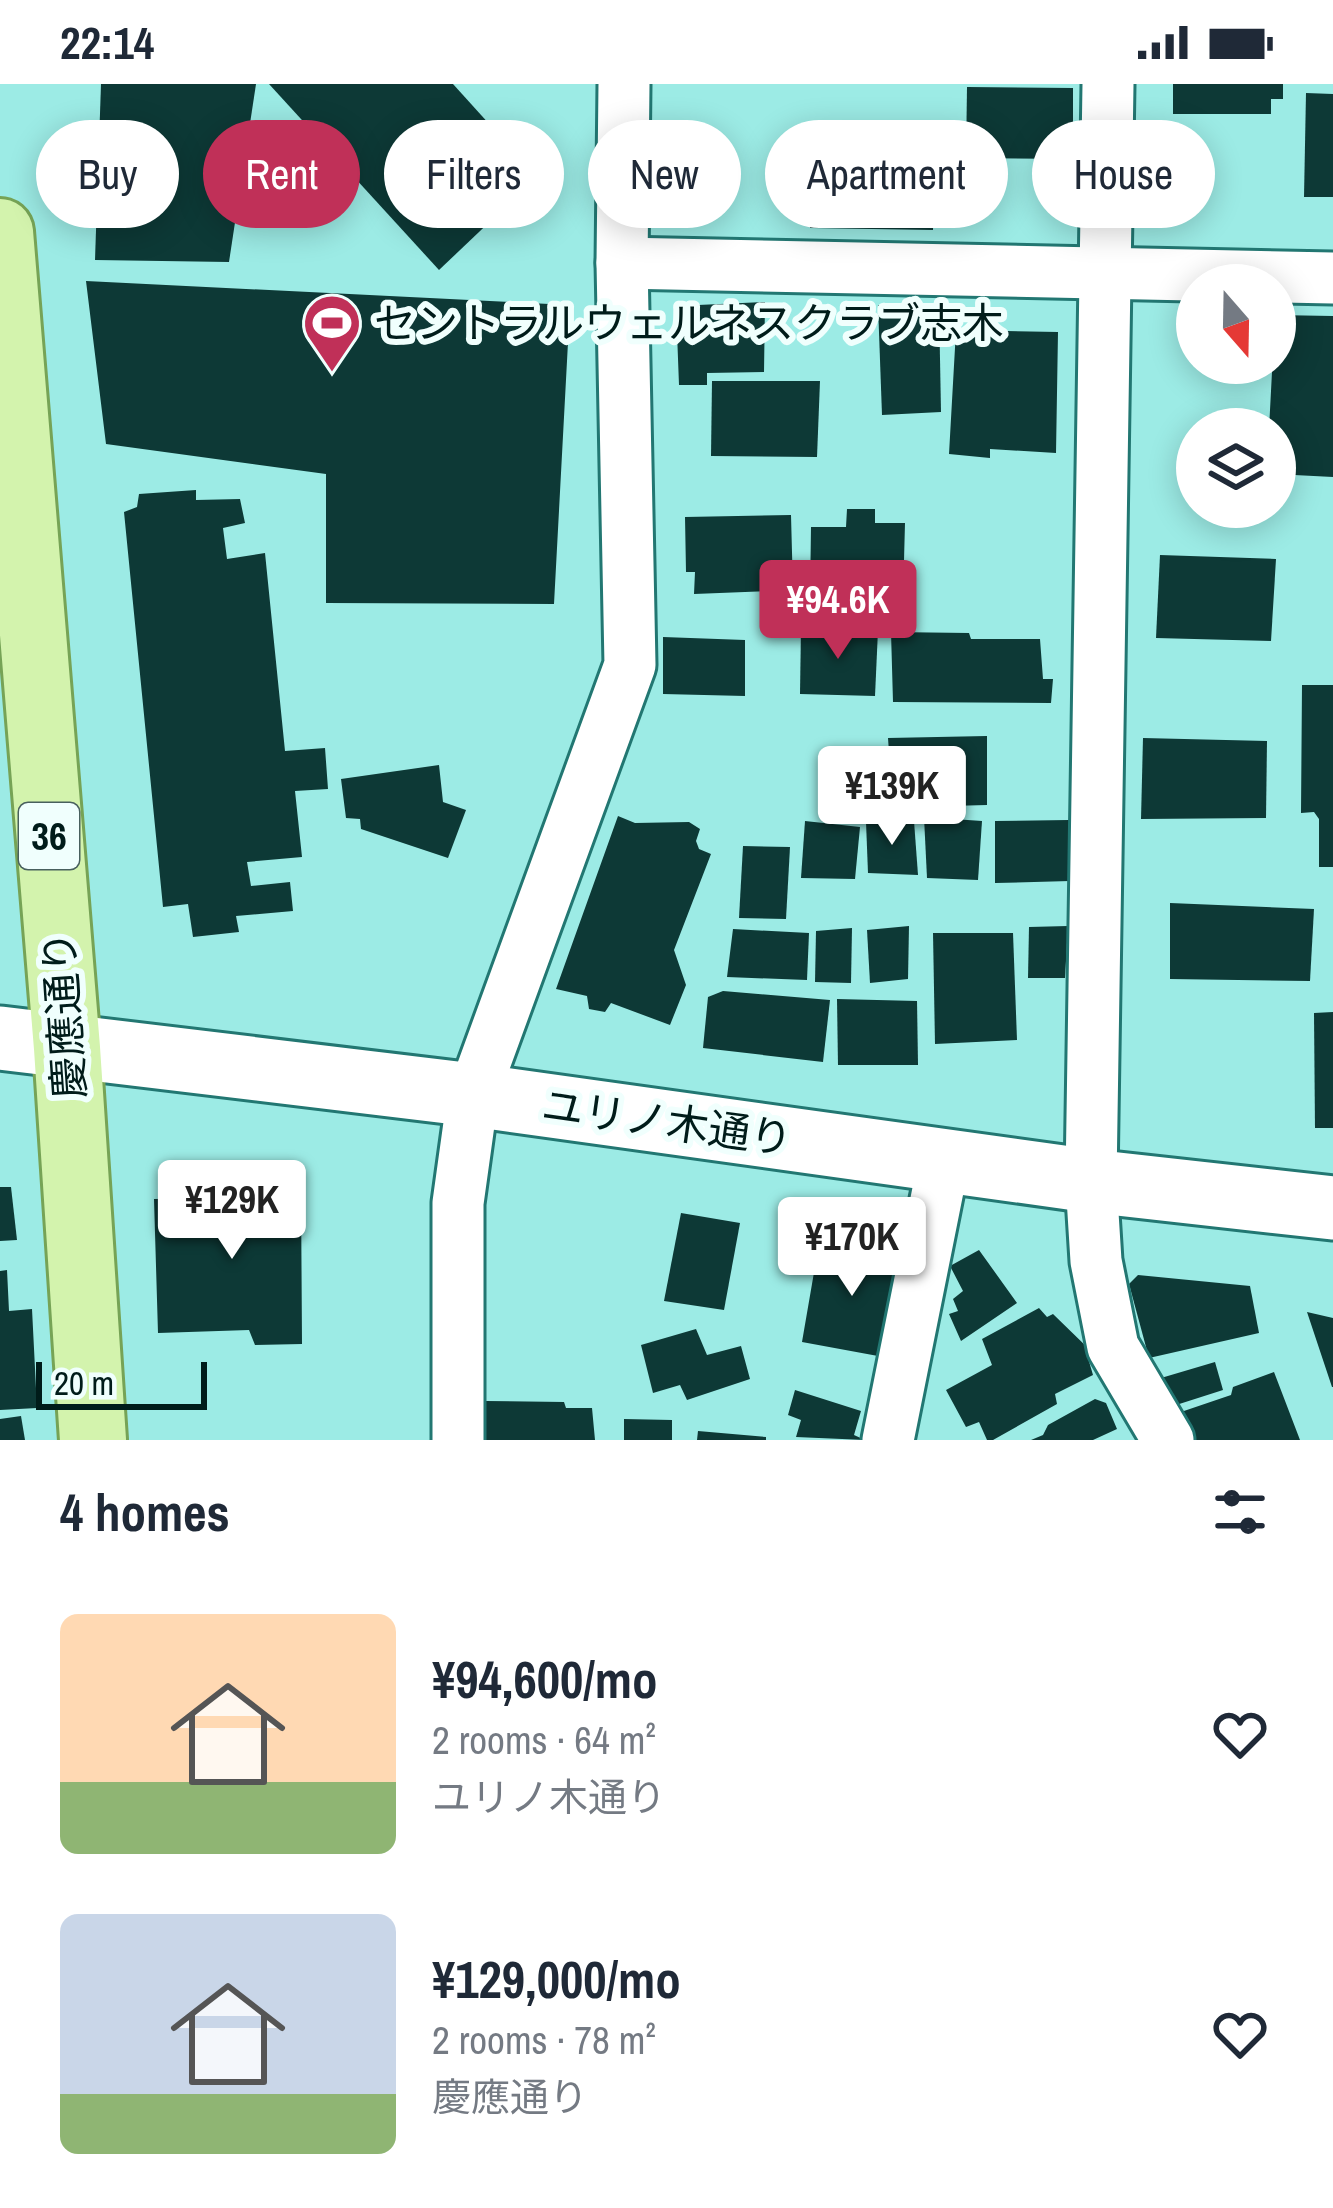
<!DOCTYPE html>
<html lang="en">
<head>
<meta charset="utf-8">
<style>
	:root { --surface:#fff; --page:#f6f6f7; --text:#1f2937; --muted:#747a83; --accent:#c03058 }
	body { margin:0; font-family:"Archivo Narrow","Noto Sans JP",sans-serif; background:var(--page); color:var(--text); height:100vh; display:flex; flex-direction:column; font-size:45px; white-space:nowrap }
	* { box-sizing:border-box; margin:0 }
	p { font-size:39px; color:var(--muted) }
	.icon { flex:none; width:66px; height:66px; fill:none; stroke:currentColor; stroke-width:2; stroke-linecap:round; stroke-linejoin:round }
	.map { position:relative; height:1356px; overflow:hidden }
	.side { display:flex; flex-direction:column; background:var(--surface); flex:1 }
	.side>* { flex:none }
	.top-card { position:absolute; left:36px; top:36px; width:1263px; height:108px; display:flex; gap:24px }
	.needle { width:78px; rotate:160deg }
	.fabs { position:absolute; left:1176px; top:180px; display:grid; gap:24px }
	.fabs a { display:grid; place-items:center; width:120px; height:120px; border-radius:50%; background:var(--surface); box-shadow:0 6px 30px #0003; font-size:60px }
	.scale { position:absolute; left:36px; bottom:30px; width:171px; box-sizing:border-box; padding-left:12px; border:6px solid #001c1a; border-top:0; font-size:33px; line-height:42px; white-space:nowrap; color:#001c1a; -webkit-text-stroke:9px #f0fffd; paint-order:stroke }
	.price { position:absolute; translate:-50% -102px; padding:0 27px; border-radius:12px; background:#fff; color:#222; font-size:39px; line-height:78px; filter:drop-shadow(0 3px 6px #0008) }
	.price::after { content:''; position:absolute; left:50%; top:72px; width:36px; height:27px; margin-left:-18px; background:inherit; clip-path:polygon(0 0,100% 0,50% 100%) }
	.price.on { background:var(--accent); color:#fff }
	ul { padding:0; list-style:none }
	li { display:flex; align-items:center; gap:36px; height:300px; padding:0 60px }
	li span { display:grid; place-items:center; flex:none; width:336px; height:240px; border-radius:18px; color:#555 }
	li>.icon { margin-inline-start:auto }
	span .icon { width:144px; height:144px; fill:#fffc; stroke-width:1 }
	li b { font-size:51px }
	h2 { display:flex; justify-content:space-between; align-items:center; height:144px; padding:0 60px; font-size:51px }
	.chip { padding:0 42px; border-radius:54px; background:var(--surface); box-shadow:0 6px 30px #0003; font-size:42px; line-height:108px }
	.chip.on { background:var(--accent); color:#fff }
	.status { display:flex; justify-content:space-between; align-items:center; height:84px; padding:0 60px; background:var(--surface); direction:ltr }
	.status svg { height:33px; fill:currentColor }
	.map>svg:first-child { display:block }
	.building { fill:#0d3936 }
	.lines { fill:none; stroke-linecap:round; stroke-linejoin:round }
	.minor-casing { stroke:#227772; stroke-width:57 }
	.tertiary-casing { stroke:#227772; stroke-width:69 }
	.primary-casing { stroke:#76a356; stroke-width:72 }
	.minor { stroke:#fff; stroke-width:51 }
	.tertiary { stroke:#fff; stroke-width:63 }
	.primary { stroke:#d3f3ad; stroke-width:66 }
	.labels { text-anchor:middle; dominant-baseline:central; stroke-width:12; stroke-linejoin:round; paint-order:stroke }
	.shield { fill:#f0fffd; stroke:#48605e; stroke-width:3 }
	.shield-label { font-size:39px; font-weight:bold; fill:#001c1a }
	.poi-label { font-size:42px; fill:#001c1a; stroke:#f0fffd; text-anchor:start }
	.street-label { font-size:42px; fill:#001c1a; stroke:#f0fffd }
</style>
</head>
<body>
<div class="status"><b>22:14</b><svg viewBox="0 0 49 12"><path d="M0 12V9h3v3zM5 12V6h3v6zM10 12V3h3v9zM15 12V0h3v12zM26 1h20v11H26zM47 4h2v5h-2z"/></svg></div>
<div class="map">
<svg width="1333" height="1356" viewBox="0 0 1333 1356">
	<rect width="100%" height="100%" fill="#9cebe5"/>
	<g class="building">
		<polygon points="101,0 256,0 229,178 95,176"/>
		<polygon points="269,0 453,0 537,93 439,186"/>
		<polygon points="1173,0 1283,0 1283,15 1271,15 1271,30 1173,30"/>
		<polygon points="967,3 1073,4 1073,75 966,74"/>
		<polygon points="1306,9 1333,10 1333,113 1304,113"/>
		<polygon points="835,60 934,62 933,146 810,144 812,95 833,97"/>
		<polygon points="86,197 570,221 554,520 326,519 326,390 106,360"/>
		<polygon points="765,218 764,288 707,289 707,301 679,301 676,222"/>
		<polygon points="878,221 939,222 941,328 882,331"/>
		<polygon points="1275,231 1333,232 1333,393 1275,390 1275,345 1269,345"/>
		<polygon points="956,246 1058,248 1056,369 990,365 990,374 949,370"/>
		<polygon points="712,297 820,297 817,373 711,372"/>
		<polygon points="196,406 196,416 240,415 245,439 223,444 227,475 265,469 285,667 325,664 328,705 295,707 302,773 247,778 251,802 290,798 293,827 236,832 239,848 193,853 188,820 163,823 124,428 137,423 139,410"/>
		<polygon points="847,425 875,425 875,439 905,439 903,514 810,513 811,443 846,443"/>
		<polygon points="791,431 793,506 694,510 695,488 686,488 685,433"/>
		<polygon points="1160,471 1276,475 1271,557 1156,554"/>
		<polygon points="801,543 878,546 875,612 800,610"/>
		<polygon points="891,548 969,549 971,555 1040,555 1043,595 1053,595 1051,619 893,618"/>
		<polygon points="663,553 745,556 745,612 663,610"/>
		<polygon points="1302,601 1333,601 1333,783 1319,783 1319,735 1314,728 1301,729"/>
		<polygon points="987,652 987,721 874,724 874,683 890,682 888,654"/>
		<polygon points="1143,654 1267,657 1266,734 1141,735"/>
		<polygon points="439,681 443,718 466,726 448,774 361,745 360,735 346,734 341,695"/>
		<polygon points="618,732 635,739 689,738 700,745 696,757 699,765 711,770 674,866 686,901 670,941 611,919 605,928 589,925 587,912 556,905"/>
		<polygon points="924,733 982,737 978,796 927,794"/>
		<polygon points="1069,736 1070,797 995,799 995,737"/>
		<polygon points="805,737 860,743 855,795 801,794"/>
		<polygon points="914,737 918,791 868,789 866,738"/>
		<polygon points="743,762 790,763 786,835 739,834"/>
		<polygon points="1170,819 1314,825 1310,897 1170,895"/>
		<polygon points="909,842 908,895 870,899 867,846"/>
		<polygon points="1068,842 1065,894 1028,894 1029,843"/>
		<polygon points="852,844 851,899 815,898 816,847"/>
		<polygon points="733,845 809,849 807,896 727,893"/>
		<polygon points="933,849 1013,849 1017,956 935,960"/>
		<polygon points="723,907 830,916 823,978 703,964 708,913"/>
		<polygon points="837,915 917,917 918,981 838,981"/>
		<polygon points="1333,928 1333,1044 1315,1044 1314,929"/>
		<polygon points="266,1092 269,1104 301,1103 302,1260 255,1261 249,1246 158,1249 154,1115 214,1114 213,1095"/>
		<polygon points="0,1103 11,1103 17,1156 0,1157"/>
		<polygon points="681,1129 740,1139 724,1226 664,1217"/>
		<polygon points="859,1155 901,1165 878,1272 802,1258 817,1171 855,1176"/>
		<polygon points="979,1166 1017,1219 961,1257 949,1230 958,1227 953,1215 963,1207 950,1182"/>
		<polygon points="7,1186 9,1227 32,1225 37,1324 0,1326 0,1187"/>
		<polygon points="1138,1191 1250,1202 1259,1249 1149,1274 1129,1200"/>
		<polygon points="1039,1224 1047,1233 1053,1230 1091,1267 1088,1274 1093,1291 1055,1310 1057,1320 993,1356 987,1356 979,1338 966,1343 946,1306 992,1281 982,1255"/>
		<polygon points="1307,1228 1333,1234 1333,1303 1332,1303"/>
		<polygon points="696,1245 707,1271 741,1262 750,1295 687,1316 680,1301 653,1309 641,1261"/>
		<polygon points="1215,1278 1223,1306 1173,1322 1161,1294"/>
		<polygon points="1274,1288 1300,1356 1190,1356 1178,1329 1231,1311 1233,1303"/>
		<polygon points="795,1306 861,1327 854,1351 865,1356 796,1353 801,1336 788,1331"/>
		<polygon points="1095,1315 1106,1319 1117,1345 1093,1356 1031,1356 1043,1351 1048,1341"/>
		<polygon points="485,1317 564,1318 566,1324 592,1324 595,1356 485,1356"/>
		<polygon points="21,1332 25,1356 0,1356 0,1335"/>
		<polygon points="624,1335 672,1336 672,1356 624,1356"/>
		<polygon points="698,1347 766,1353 766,1356 697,1356"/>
	</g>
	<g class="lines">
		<g class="minor-casing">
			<g id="minor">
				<polyline points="1108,0 1091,1097 1096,1177 1113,1263 1168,1356"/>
				<polyline points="622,179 1333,194"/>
				<polyline points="458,1356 458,1119 473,1011 630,581 622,179 624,0"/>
				<polyline points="888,1356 944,1076"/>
			</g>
		</g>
		<g class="tertiary-casing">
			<polyline id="tertiary" points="0,954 473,1011 1091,1097 1333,1124"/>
		</g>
		<g class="primary-casing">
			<polyline id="primary" points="0,148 67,964 93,1356"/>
		</g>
		<use href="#minor" class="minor"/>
		<use href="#tertiary" class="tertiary"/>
		<use href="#primary" class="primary"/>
	</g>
	<defs>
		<g id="stadium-pin" transform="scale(3)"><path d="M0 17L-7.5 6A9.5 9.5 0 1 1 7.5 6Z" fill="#c03058" stroke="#f0fffd"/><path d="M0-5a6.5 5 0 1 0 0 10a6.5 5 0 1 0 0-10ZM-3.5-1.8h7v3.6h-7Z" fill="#fff"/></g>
	</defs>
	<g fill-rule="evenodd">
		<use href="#stadium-pin" x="332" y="239"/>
	</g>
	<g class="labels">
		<rect class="shield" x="19" y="719" width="60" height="66" rx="9"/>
		<g class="shield-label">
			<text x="49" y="752">36</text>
		</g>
		<g class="poi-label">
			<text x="374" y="239">セントラルウェルネスクラブ志木</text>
		</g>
		<g class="street-label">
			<text transform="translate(64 931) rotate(-94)">慶應通り</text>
			<text transform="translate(667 1038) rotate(8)">ユリノ木通り</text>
		</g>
	</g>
</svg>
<div class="fabs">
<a><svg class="needle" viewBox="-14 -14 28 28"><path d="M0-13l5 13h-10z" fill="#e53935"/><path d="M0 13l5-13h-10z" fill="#747a83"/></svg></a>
<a><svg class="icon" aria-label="layers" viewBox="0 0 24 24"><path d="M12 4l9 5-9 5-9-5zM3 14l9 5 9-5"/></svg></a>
</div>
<div class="scale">20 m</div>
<b class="price on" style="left:838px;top:578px">¥94.6K</b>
<b class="price" style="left:892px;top:764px">¥139K</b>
<b class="price" style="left:232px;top:1178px">¥129K</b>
<b class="price" style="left:852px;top:1215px">¥170K</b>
<div class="top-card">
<a class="chip">Buy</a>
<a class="chip on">Rent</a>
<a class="chip">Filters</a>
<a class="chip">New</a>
<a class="chip">Apartment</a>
<a class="chip">House</a>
</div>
</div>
<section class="side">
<h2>4 homes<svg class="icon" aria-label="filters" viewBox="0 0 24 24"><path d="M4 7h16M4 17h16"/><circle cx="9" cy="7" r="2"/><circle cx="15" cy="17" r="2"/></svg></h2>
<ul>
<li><span style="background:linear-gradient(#ffd9b3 70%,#8fb573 0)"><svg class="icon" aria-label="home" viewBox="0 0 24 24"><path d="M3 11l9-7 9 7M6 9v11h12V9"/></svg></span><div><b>¥94,600/mo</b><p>2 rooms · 64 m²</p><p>ユリノ木通り</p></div><svg class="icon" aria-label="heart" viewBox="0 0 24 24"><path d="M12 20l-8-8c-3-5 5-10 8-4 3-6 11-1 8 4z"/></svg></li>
<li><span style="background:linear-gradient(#c9d6e8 75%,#8fb573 0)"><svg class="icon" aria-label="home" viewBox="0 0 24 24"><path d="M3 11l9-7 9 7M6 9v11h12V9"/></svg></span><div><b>¥129,000/mo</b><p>2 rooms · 78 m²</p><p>慶應通り</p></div><svg class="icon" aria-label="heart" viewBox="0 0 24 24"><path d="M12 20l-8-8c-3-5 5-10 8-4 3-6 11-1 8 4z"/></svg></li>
</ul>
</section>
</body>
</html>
